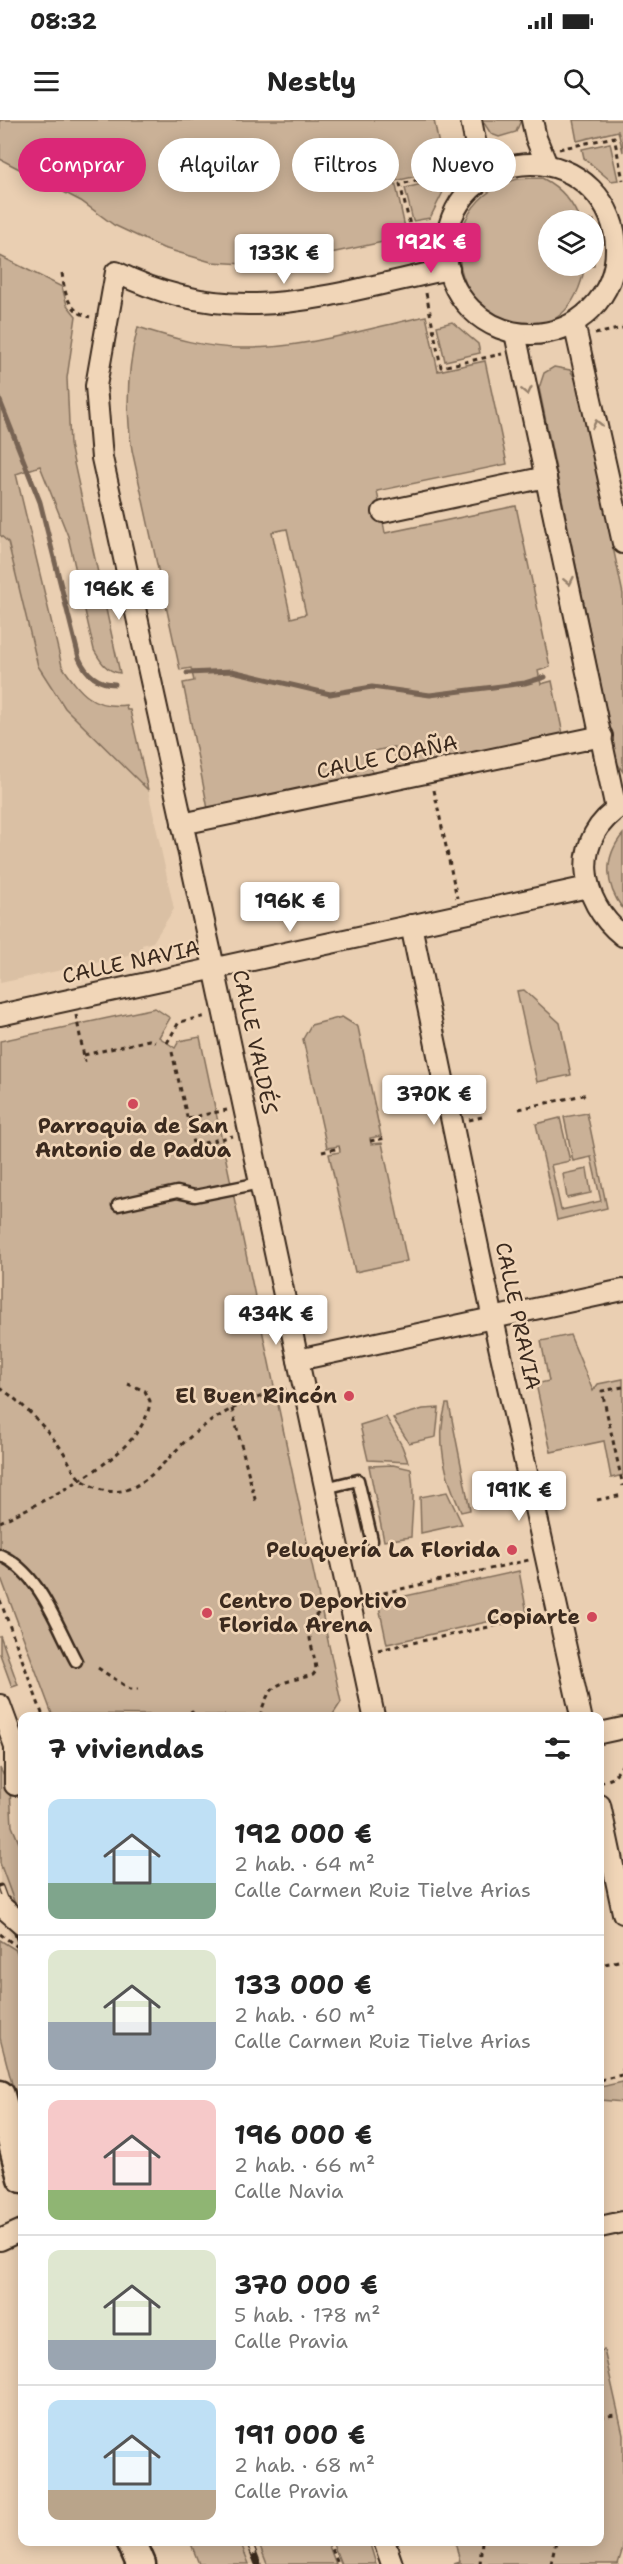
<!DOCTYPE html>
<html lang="es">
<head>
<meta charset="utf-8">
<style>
	:root { --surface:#fff; --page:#f6f6f6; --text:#222; --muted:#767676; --line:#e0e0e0; --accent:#db2777 }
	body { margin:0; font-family:"Shantell Sans",sans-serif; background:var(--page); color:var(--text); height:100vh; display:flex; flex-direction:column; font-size:22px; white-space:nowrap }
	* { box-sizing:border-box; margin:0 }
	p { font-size:20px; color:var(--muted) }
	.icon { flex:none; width:33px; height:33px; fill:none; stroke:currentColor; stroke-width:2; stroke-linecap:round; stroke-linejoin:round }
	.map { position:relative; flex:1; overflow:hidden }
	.details { position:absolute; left:18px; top:1592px; width:586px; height:834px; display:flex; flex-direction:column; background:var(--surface); border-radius:12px; box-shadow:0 3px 15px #0003 }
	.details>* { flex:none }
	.top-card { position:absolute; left:18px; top:18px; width:588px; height:54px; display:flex; gap:12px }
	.controls { position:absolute; left:538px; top:90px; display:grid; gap:12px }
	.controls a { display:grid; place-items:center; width:66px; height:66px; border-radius:50%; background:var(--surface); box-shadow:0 3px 15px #0003; font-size:30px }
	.price { position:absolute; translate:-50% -51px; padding:0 14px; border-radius:6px; background:#fff; color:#222; font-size:20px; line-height:39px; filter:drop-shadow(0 2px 3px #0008) }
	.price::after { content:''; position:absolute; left:50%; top:36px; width:18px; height:14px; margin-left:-9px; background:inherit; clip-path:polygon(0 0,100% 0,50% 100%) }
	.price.active { background:var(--accent); color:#fff }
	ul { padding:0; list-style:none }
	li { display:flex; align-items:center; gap:18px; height:150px; padding:0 30px }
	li+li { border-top:2px solid var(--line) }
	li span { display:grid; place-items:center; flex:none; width:168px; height:120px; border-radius:12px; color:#555 }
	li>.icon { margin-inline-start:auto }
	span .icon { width:72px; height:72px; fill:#fffc; stroke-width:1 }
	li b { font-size:26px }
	h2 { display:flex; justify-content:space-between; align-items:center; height:72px; padding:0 30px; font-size:26px }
	.tag { padding:0 21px; border-radius:27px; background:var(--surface); box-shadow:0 3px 15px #0003; font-size:21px; line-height:54px }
	.tag.active { background:var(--accent); color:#fff }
	.status { display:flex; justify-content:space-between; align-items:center; height:42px; padding:0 30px; background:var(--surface); direction:ltr }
	.status svg { height:16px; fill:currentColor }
	header { display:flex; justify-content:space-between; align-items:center; height:78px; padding:0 30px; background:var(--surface); font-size:27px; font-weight:700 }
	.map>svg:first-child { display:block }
	.built { fill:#dac0a4 }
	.green { fill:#cab197; stroke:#826e5a; stroke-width:1.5; fill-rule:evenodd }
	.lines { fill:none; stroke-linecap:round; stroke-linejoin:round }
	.stream { stroke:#776352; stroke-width:5 }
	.lane-casing { stroke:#3b2a1e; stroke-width:15 }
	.street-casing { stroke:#3b2a1e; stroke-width:24 }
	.secondary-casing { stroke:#3b2a1e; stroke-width:33 }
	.path { stroke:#3b2a1e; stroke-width:3; stroke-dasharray:4.5 4.5; stroke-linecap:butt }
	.lane { stroke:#f1d6b8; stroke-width:10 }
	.street { stroke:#f1d6b8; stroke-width:20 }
	.secondary { stroke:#f1d6b8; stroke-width:28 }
	.rail-casing { stroke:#3b2a1e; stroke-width:7 }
	.rail { stroke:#f1d6b8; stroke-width:4.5; stroke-dasharray:14; stroke-linecap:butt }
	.street-bridge-casing { stroke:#3b2a1e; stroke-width:24; stroke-linecap:butt }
	.street-bridge { stroke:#f1d6b8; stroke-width:20 }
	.oneway { stroke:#96806b }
	.poi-dot { fill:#d1495b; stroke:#f1d6b8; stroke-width:2 }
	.labels { text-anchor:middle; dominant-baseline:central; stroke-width:5; stroke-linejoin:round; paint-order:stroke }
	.street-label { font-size:21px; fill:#3b2a1e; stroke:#f1d6b8 }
	.poi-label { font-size:21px; font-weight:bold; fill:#3b2a1e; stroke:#f1d6b8; text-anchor:end }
</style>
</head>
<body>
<div class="status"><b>08:32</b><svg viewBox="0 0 49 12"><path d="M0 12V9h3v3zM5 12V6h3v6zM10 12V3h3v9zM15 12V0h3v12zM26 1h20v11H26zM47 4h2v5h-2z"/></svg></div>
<header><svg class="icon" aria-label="menu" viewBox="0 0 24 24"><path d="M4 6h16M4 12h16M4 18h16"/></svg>Nestly<svg class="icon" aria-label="search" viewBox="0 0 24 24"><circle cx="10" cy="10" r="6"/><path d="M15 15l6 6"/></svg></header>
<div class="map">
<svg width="623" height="2444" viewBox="0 0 623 2444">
	<rect width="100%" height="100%" fill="#eacfb2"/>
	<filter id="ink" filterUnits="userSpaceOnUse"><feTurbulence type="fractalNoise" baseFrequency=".0167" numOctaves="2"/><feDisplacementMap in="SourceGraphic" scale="12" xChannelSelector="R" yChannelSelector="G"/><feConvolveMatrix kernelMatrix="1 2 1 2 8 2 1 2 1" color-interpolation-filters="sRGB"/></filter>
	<g filter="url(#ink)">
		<g class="built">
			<polygon points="0,415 8,422 38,546 65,588 148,670 174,789 153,822 142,825 143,833 0,863"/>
			<polygon points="0,1743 22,1803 22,1847 0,1788"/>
			<polygon points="240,2421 258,2421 267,2444 249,2444"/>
		</g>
		<g class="green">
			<polygon points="0,0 434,0 444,50 395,61 407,117 288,142 262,145 211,142 163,128 114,105 81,81 0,39"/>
			<polygon points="482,0 521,0 516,12 499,17 491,14"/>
			<polygon points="573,0 623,0 623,32 618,11 577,21"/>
			<polygon points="610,23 618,60 611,61 584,38 582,29"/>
			<path d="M542 58C623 99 581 246 496 196 483 188 472 178 466 164 447 120 468 73 514 60 523 57 533 59 542 58ZM549 100H594V146H549Z"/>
			<polygon points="443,59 445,68 430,98 413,101 405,68"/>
			<path d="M0 136 62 167 67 185 76 196 67 258 70 325 120 553C106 552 100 540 94 530L68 416 40 346 16 354 62 546C80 572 92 589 126 585L127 590H130L148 670 65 588 38 546 8 422 0 415Z"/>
			<path d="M426 196 438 251 485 241 507 344 377 371 385 413 516 386 550 547 538 551 541 564 552 561 564 619 398 654 394 627 369 632 373 659 209 694 183 563 194 561 191 548 180 550 132 330C125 287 127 249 138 207 172 218 206 228 241 228 303 229 366 209 426 196ZM287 409 306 494 291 498 272 412Z"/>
			<polygon points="452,202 478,224 480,233 445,241 437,206"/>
			<polygon points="554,247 570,250 578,263 623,474 623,652 617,643 539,268 544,253"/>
			<path d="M623 714V789C605 765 603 738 623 714Z"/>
			<polygon points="524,870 560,903 571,955 537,962 517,871"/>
			<polygon points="155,888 170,898 159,917 175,928 179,921 200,917 341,1582 332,1596 52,1594 0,1455 0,921"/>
			<polygon points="342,897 358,907 381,1016 370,1018 371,1024 382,1023 407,1141 355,1152 329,1034 340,1032 339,1026 327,1028 303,919 311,905"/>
			<polygon points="587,993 607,1088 557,1100 536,1004 560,998 570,1041 551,1045 561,1090 601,1081 591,1037 573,1041 564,997"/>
			<polygon points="587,1049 591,1073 567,1078 563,1054"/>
			<polygon points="570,1215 593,1271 598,1264 623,1259 623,1355 611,1358 604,1321 551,1332 536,1264 549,1261 541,1221"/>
			<path d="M446 1284H449L470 1390 461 1392C446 1358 435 1322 446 1284Z"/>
			<polygon points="439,1288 436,1317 409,1323 393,1298 423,1289"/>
			<polygon points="386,1297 402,1326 408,1342 368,1340 360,1305"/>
			<path d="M393 1345 411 1349C415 1378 412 1390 411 1417L384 1421 369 1346Z"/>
			<polygon points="447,1372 462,1404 421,1413 420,1377"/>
			<polygon points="519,1451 527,1493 387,1524 378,1482"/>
			<polygon points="0,1515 18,1565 12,1567 0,1534"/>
			<polygon points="0,1648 10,1669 12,1706 22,1730 22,1803 0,1743"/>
			<polygon points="0,1820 16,1830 22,1847 22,2002 0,1918"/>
			<polygon points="623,1962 623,1982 600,1980 600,1967"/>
			<polygon points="604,2230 623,2314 623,2428 618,2444 454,2444 460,2442 455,2421 600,2421 600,2231"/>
			<polygon points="190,2421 240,2421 249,2444 199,2444"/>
			<polygon points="258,2421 327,2421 336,2444 267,2444"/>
			<polygon points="332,2421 369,2421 376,2444 341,2444"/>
		</g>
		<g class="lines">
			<g class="stream">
				<path d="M0 281 40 382 79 538C86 554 97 564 115 564"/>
				<polyline points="187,553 232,551 330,574 372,567 430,575 525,563 545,557"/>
			</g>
			<g class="lane-casing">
				<g id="lane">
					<polyline points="118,1085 177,1072 195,1076 260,1063"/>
					<polyline points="325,1368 358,1360 372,1420"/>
					<path d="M0 1435C40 1453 56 1504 76 1541"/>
				</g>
			</g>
			<g class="street-casing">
				<g id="street">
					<polyline points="471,0 481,51 478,62"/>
					<polyline points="532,0 536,18 547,45"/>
					<circle cx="531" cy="129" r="85"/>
					<polyline points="574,203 623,423"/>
					<polyline points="515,213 616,689"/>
					<polyline points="383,392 546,357"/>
					<path d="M623 685C570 717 578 781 623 816"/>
					<polyline points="182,704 602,616"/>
					<polyline points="411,805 493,1199 581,1596"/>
					<polyline points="0,895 588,767"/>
					<polyline points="298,1240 623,1170"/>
					<polyline points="0,1585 15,1626 15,1665"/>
					<path d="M374 1596 215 852 102 338 96 266 116 152C235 212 328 174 449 149"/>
					<polyline points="600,1613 623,1608"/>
					<polyline points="600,1685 623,1793"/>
					<polyline points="600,2107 623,2102"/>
					<polyline points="0,2120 22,2110"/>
					<polyline points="384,2421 392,2444"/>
				</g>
			</g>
			<g class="secondary-casing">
				<g id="secondary">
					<polyline points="0,1975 22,2058"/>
					<polyline points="131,2421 141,2444"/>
				</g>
			</g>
			<g class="path">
				<polyline points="559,29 614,17 623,60"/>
				<polyline points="418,138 400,64 463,51"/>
				<path d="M62 153C65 175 68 191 90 197"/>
				<polyline points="426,173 441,247 502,234"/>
				<polyline points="595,214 623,208"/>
				<polyline points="434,670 457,778"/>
				<polyline points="76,895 85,942"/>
				<polyline points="167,923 179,902 207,896"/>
				<polyline points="172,932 193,1023"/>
				<polyline points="84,935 149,920 155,922"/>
				<polyline points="519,989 588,974"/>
				<polyline points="188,998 227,990"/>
				<polyline points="469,1000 482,997"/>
				<polyline points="370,1021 386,1018"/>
				<polyline points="195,1025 233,1016"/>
				<polyline points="322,1032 340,1028"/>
				<polyline points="623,1267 602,1271 623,1366"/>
				<path d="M0 1268C22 1282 46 1308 62 1330 68 1338 73 1354 82 1360 134 1396 161 1339 196 1312 224 1290 252 1278 286 1269"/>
				<polyline points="232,1289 256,1383"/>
				<polyline points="597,1380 623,1375"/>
				<polyline points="553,1390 563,1388"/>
				<path d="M0 1402C43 1381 146 1335 150 1281L145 1271 128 1264"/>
				<polyline points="366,1477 529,1440"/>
				<polyline points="0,1480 43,1596"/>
				<polyline points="378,1530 542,1496"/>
				<polyline points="98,1548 130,1569 138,1569"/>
				<polyline points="191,1590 194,1596"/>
				<path d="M260 1596C270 1560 280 1564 313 1555L316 1551C315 1524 294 1499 333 1486"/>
				<polyline points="600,1663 613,1658 623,1644"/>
				<polyline points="0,1814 22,1830"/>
				<polyline points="605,1844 623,1840"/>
				<polyline points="600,1960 622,1955 623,1949"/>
				<polyline points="600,2297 616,2295"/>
				<polyline points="329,2421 338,2444"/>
				<polyline points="480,2444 482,2421"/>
				<polyline points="551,2444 556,2421"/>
			</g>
			<use href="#lane" class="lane"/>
			<use href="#street" class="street"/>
			<use href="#secondary" class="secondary"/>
			<g class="rail-casing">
				<g id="rail">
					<polyline points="0,1767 22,1827"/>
					<polyline points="249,2421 258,2444"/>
				</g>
			</g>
			<use href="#rail" class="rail"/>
			<g class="street-bridge-casing">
				<polyline id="street-bridge" points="0,1785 22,1804"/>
			</g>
			<use href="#street-bridge" class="street-bridge"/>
		</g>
		<defs><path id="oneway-chevron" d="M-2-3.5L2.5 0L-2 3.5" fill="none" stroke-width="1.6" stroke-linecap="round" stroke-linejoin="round" transform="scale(1.5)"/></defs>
		<g class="oneway">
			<use href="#oneway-chevron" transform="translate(527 271) rotate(78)"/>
			<use href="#oneway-chevron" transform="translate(597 304) rotate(-103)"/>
			<use href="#oneway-chevron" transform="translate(569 461) rotate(78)"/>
		</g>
	</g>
	<g class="poi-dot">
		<circle cx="133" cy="984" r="6"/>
		<circle cx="349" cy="1276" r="6"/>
		<circle cx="512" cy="1430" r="6"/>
		<circle cx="207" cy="1493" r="6"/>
		<circle cx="592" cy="1497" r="6"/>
	</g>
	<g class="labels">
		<g class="street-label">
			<text transform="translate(387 637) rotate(-12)">CALLE COAÑA</text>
			<text transform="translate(131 842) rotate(-12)">CALLE NAVIA</text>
			<text transform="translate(255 922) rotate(78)">CALLE VALDÉS</text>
			<text transform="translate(518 1196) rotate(78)">CALLE PRAVIA</text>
		</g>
		<g class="poi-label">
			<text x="133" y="1006" text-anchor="middle">Parroquia de San<tspan x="133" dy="24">Antonio de Padua</tspan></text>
			<text x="337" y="1276">El Buen Rincón</text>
			<text x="500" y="1430">Peluquería La Florida</text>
			<text x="219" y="1481" text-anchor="start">Centro Deportivo<tspan x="219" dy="24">Florida Arena</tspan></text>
			<text x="580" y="1497">Copiarte</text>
		</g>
	</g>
</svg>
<div class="controls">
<a><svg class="icon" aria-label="layers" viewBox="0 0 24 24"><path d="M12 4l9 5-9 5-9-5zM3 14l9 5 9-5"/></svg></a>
</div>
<b class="price active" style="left:431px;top:154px">192K €</b>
<b class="price" style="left:284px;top:165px">133K €</b>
<b class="price" style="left:119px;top:501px">196K €</b>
<b class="price" style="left:290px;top:813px">196K €</b>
<b class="price" style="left:434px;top:1006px">370K €</b>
<b class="price" style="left:276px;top:1226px">434K €</b>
<b class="price" style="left:519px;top:1402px">191K €</b>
<div class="top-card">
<a class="tag active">Comprar</a>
<a class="tag">Alquilar</a>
<a class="tag">Filtros</a>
<a class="tag">Nuevo</a>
</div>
<section class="details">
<h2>7 viviendas<svg class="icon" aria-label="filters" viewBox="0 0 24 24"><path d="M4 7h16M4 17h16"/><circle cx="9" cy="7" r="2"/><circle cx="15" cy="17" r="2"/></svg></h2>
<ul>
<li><span style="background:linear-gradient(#bfe0f5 70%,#7fa58c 0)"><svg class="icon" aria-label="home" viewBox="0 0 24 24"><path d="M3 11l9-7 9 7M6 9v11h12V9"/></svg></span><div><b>192 000 €</b><p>2 hab. · 64 m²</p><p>Calle Carmen Ruiz Tielve Arias</p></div></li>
<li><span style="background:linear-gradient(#dfe7d0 60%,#9aa5b1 0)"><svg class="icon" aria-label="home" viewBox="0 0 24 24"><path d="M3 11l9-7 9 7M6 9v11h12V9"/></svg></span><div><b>133 000 €</b><p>2 hab. · 60 m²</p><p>Calle Carmen Ruiz Tielve Arias</p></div></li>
<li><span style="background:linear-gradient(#f6c9c9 75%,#8fb573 0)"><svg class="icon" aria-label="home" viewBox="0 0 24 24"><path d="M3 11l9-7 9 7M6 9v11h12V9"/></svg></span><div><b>196 000 €</b><p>2 hab. · 66 m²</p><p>Calle Navia</p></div></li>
<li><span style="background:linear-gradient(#dfe7d0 75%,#9aa5b1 0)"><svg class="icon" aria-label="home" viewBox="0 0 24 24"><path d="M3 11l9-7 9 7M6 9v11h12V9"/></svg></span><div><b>370 000 €</b><p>5 hab. · 178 m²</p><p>Calle Pravia</p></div></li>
<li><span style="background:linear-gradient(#bfe0f5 75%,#b9a48a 0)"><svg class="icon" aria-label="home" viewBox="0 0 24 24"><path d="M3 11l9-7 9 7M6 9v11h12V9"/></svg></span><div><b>191 000 €</b><p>2 hab. · 68 m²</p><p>Calle Pravia</p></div></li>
</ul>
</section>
</div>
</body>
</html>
